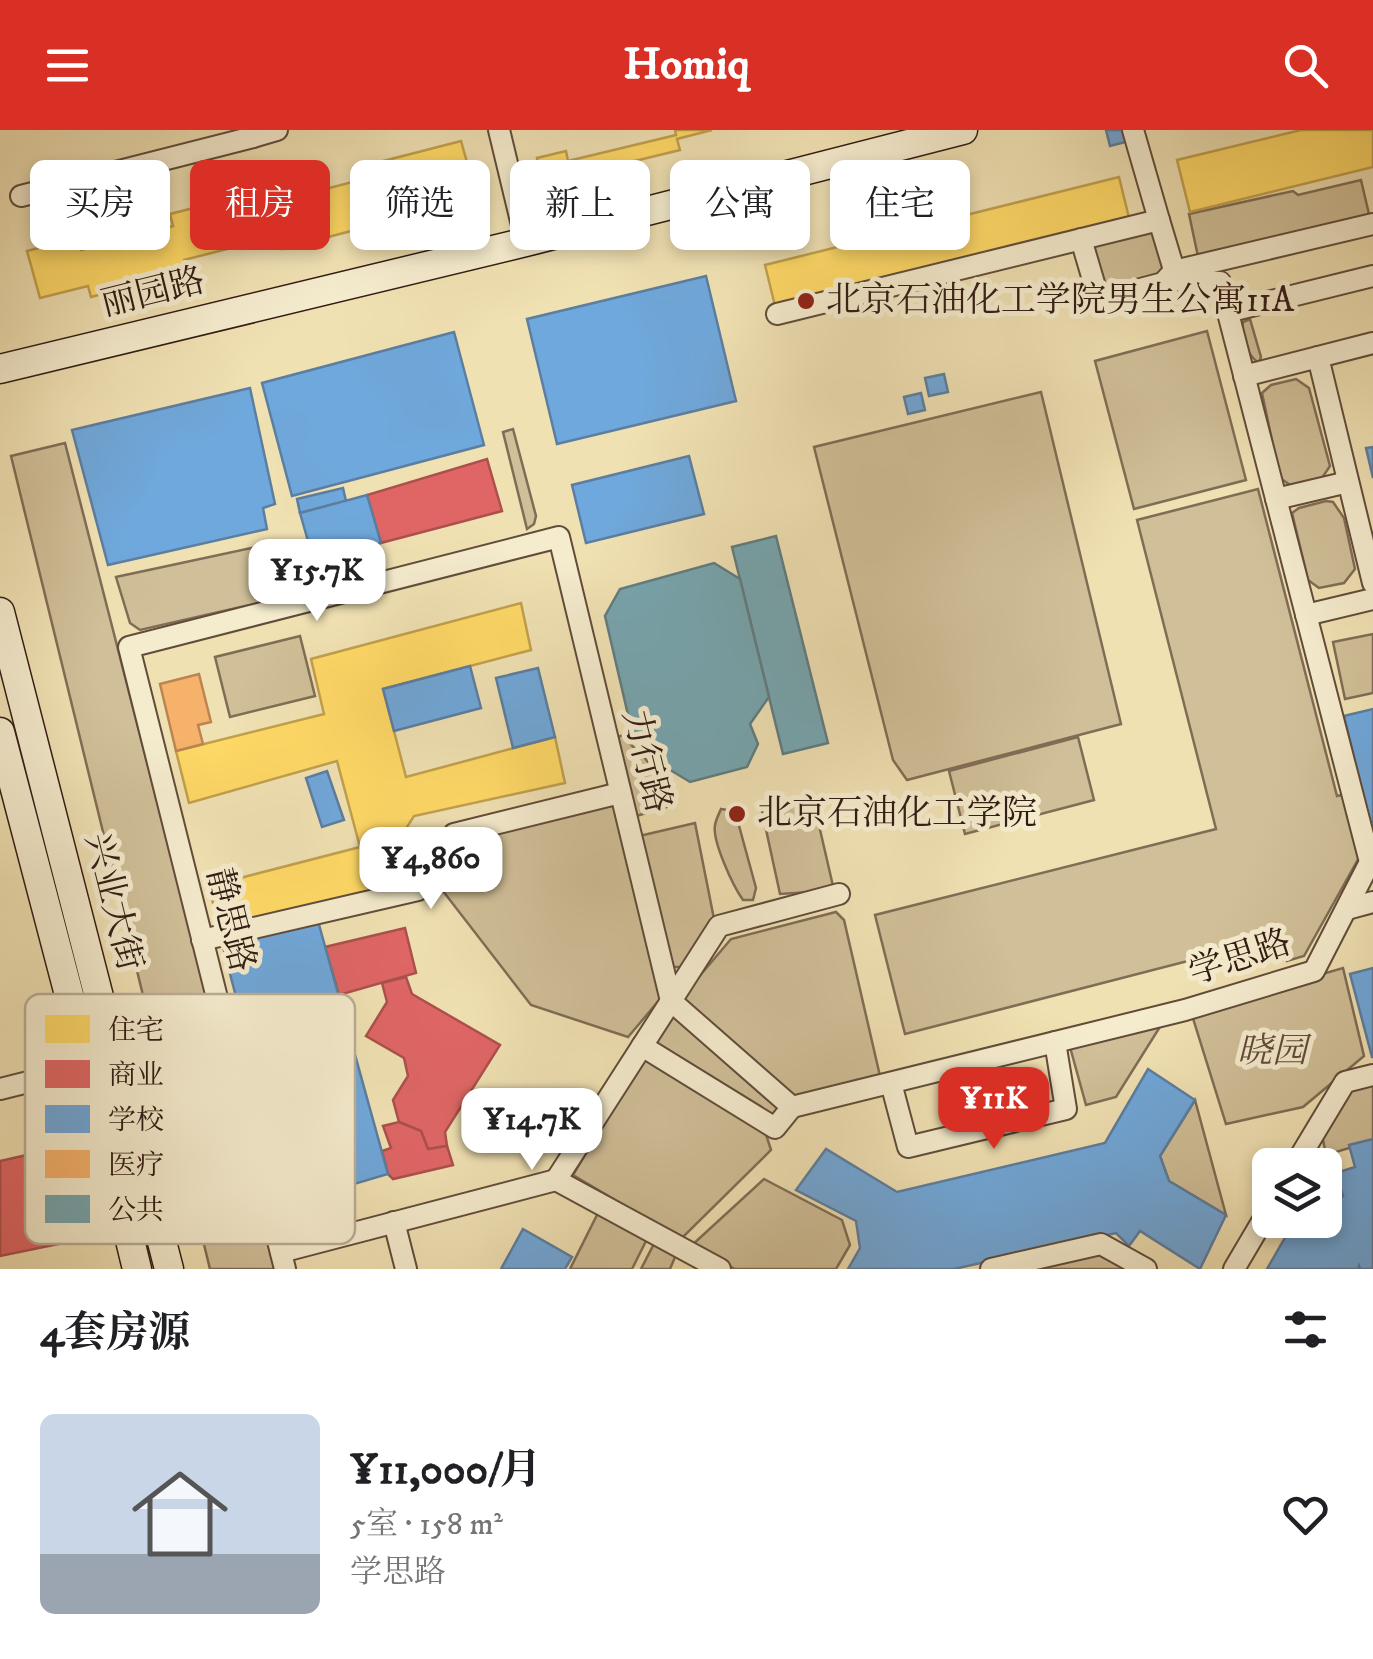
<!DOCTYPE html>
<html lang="zh">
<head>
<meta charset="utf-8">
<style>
	:root { --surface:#fff; --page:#f6f6f6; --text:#202124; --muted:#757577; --accent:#d93025 }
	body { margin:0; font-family:"IM FELL DW Pica","Noto Serif SC",serif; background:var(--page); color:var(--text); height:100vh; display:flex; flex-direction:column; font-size:38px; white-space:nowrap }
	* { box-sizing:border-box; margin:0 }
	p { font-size:32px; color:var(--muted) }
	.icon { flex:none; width:55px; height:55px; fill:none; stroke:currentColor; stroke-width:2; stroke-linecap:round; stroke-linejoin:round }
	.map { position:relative; height:1139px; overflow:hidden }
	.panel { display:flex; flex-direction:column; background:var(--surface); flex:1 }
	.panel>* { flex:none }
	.banner { position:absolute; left:30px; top:30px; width:1315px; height:90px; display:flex; gap:20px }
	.buttons { position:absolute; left:1252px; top:1018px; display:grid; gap:20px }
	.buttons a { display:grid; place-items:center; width:90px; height:90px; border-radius:15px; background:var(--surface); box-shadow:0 5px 15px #0003; font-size:50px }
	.price { position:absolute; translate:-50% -85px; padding:0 22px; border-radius:20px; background:#fff; color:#222; font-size:32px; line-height:65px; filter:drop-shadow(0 2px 5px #0008) }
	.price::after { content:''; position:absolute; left:50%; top:60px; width:30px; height:22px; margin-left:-15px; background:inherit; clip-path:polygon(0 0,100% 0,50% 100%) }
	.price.active { background:var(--accent); color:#fff }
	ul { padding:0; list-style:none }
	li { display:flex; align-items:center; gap:30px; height:250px; padding:0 40px }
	li span { display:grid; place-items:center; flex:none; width:280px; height:200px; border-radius:15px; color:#555 }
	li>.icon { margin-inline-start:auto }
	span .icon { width:120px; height:120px; fill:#fffc; stroke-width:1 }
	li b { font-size:42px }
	h2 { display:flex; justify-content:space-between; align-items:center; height:120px; padding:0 40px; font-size:42px }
	.pill { padding:0 35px; border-radius:15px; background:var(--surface); box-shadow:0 5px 15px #0003; font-size:35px; line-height:90px }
	.pill.active { background:var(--accent); color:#fff }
	header { display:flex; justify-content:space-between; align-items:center; height:130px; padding:0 40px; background:var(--accent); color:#fff; font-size:45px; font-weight:700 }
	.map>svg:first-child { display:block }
	.green { fill:#d0bf98; stroke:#806d56; stroke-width:2.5 }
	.homes { fill:#ffd966; stroke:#c1a04d; stroke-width:2.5 }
	.shops { fill:#e06666; stroke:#ac504d; stroke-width:2.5 }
	.schools { fill:#6fa8dc; stroke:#5c7ea0; stroke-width:2.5 }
	.health { fill:#f6b26b; stroke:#bb8551; stroke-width:2.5 }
	.public { fill:#76a5af; stroke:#617c80; stroke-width:2.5 }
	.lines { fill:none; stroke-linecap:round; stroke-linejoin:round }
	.street-casing { stroke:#614c3b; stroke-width:24 }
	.secondary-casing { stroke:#311b13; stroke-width:31 }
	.street { stroke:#f5ecce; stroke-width:20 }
	.secondary { stroke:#f5ecce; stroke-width:28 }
	.poi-dot { fill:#8f2418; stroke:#f5ecce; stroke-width:4 }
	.labels { text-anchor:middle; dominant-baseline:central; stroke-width:10; stroke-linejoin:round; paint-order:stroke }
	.street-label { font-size:35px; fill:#311b13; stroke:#f5ecce }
	.poi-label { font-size:35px; fill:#311b13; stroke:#f5ecce; text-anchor:start }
	.park-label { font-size:35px; font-style:italic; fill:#614c3b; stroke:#f5ecce }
	.key { fill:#f5ecce; stroke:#baad96; stroke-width:2.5 }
	.key-label { font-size:28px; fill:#311b13 }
</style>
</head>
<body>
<header><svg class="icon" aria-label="menu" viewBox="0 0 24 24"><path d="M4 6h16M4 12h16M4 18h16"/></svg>Homiq<svg class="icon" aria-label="search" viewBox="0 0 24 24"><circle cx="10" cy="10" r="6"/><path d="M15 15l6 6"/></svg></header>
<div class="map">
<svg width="1373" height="1139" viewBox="0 0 1373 1139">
	<rect width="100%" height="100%" fill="#f0e1b3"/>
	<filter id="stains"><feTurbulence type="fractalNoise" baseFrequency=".002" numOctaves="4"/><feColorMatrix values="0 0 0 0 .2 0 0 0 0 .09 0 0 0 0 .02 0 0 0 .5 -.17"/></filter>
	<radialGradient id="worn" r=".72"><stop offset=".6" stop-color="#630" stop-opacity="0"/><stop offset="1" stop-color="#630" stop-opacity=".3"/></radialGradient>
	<g class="green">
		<polygon points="1361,50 1372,97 1200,136 1189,84 1293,61 1298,65"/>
		<polygon points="1152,101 1163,138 1157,147 1101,162 1090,121 1094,110"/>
		<path d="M1250 189 1261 227 1259 233C1246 224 1240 208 1243 192Z"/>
		<polygon points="1207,201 1246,350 1134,379 1095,231"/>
		<polygon points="1296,249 1309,258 1330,336 1320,351 1296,359 1280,348 1262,263 1271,255"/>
		<polygon points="1041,262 1121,594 907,650 893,630 814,317"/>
		<polygon points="513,299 536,386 534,394 527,399 503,302"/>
		<polygon points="65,313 277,1139 210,1139 11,326"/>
		<polygon points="1258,359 1337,666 1346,664 1361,724 1304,826 1287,831 1281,807 905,904 875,785 1216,699 1137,390"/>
		<polygon points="1326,371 1333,372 1344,388 1355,439 1344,453 1319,458 1308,450 1292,383 1299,378"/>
		<polygon points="270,414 280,457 280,468 140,500 130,493 116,447"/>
		<polygon points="1373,504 1373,563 1345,569 1333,512"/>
		<polygon points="300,506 315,566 230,587 215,527"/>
		<path d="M623 605C635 622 646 624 655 644L669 646 673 675 630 688 610 610Z"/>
		<polygon points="1078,607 1094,670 965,704 949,641"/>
		<polygon points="812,665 833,756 826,761 780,764 762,681 781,671"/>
		<polygon points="614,673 661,868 628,907 531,875 436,752 460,713"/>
		<path d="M721 679 735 681 756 758 753 770H743C733 756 712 711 715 695 716 689 719 684 721 679Z"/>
		<polygon points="695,693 715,794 685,837 672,837 635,707"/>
		<polygon points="836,782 844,790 880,946 795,966 680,869 731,809"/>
		<polygon points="1343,838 1364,926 1303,977 1226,994 1191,882"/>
		<polygon points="671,871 792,977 775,998 642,916"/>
		<polygon points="1163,892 1116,967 1086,975 1070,917"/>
		<polygon points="643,927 764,998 771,1020 681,1109 573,1045"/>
		<polygon points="1373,954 1373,1011 1326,1025 1322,1005 1349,959"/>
		<polygon points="1195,970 1226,1085 1169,1051 1160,1026"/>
		<polygon points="764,1049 842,1090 850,1115 836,1139 735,1139 691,1116"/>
		<polygon points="600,1079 650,1103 632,1139 570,1139"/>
		<polygon points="656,1110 678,1120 670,1139 641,1139"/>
		<polygon points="1104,1122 1128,1139 1030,1139"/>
	</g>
	<g class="homes">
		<polygon points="675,0 712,0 677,9 680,20 577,45 574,33 540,42 537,28 566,21 568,31 676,5"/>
		<polygon points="1301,0 1373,0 1373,37 1190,82 1177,30"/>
		<polygon points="461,11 474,57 380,82 382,93 282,119 278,106 184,130 187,142 91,167 88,156 40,168 27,121 77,108 81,120 173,96 170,84 268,59 272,73 368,48 364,36"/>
		<polygon points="1119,47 1131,96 777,184 765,135"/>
		<polygon points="521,473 531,520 383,559 406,647 555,607 565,653 414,686 370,754 373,764 220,804 209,756 360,717 337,631 189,673 176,621 324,584 311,529"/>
	</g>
	<g class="shops">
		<polygon points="487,329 502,381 381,413 367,365"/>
		<polygon points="405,798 416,843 339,865 325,817"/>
		<polygon points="406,847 412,864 500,915 445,1002 447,1016 428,1019 421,1001 399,992 393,970 408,946 404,928 366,906 387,872 382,853"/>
		<polygon points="399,992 421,1001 428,1019 447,1016 453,1035 393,1049 388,1044 382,1021 391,1018 383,996"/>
		<polygon points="53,1019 73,1111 0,1126 0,1031"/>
	</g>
	<g class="schools">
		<polygon points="1106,0 1126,0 1129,11 1110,16"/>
		<polygon points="706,146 736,271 557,314 527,189"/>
		<polygon points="454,202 484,315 292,366 262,253"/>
		<polygon points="944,244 948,262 929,266 925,248"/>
		<polygon points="250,258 275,374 263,378 267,399 108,435 72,300"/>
		<polygon points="921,263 925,280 908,284 904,267"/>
		<polygon points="1373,317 1373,348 1366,318"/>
		<polygon points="689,326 704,384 586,413 572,355"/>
		<polygon points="343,358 346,371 300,383 297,369"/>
		<polygon points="367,365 381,413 314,432 300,383"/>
		<polygon points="470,536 481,578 394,601 383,559"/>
		<polygon points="538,538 555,607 513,618 496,548"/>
		<polygon points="1373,579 1373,698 1371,698 1344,586"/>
		<polygon points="327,641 344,690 322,697 306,648"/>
		<polygon points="318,791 388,1044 290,1073 223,817"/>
		<polygon points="1373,838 1373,927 1372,927 1350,844"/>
		<polygon points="1148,939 1195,970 1160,1026 1169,1051 1226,1085 1200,1139 1140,1101 1129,1116 1116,1103 954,1139 848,1139 860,1118 856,1091 796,1060 826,1019 897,1062 1105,1013"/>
		<polygon points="1373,1009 1373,1139 1360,1139 1359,1136 1358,1139 1267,1139 1294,1092 1325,1090 1325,1074 1328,1069 1343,1066 1336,1043 1355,1037 1349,1015"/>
		<polygon points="523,1099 572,1127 565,1139 501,1139"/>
	</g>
	<polygon class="health" points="199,544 211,592 198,595 203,614 176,621 160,554"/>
	<g class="public">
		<polygon points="776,406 828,613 783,624 732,417"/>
		<polygon points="714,433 740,449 769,567 750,594 758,614 747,637 690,652 667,638 659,618 632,602 605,486 620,459"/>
	</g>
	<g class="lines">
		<g class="street-casing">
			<g id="street">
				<polyline points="251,0 253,7 277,0"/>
				<polyline points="499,0 526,112"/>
				<polyline points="21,66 253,7"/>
				<polyline points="1081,109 1099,170 1163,153 1174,141 1373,94"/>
				<polyline points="1227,182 1373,146"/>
				<polyline points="777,184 1159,90 1133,0"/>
				<polyline points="1318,227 1373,453"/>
				<polyline points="1244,246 1373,213"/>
				<polyline points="1276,369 1348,352"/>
				<polyline points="1306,485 1373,469"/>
				<polyline points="1347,779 1373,772"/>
				<polyline points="202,810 418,760 454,704 620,663"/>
				<polyline points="642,916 775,998 792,977"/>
				<polyline points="891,953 908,1017 1066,979 1055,912"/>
				<polyline points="0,959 88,937"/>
				<polyline points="792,977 1185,880 1314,841 1370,732 1220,152 1177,150 1159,90"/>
				<polyline points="1295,1035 1345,952 1373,945"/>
				<polyline points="394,1092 406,1139"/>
				<polyline points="281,1122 556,1050"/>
				<polyline points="285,1139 129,517 559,407 671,871 719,796 839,764"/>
				<polyline points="720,1139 556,1050 671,871 792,977"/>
				<polyline points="991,1139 1101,1114 1146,1139"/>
				<polyline points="1234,1139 1270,1078"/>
			</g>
		</g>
		<g class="secondary-casing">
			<g id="secondary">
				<polyline points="0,239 526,112 963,0"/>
				<polyline points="0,482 169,1139"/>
				<polyline points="0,602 88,937 137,1139"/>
			</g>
		</g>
		<use href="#street" class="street"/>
		<use href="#secondary" class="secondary"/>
	</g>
	<g class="poi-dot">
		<circle cx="806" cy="171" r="10"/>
		<circle cx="737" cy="684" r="10"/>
	</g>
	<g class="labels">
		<g class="street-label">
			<text transform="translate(153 163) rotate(-14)">丽园路</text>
			<text transform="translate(646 631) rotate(76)">力行路</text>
			<text transform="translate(113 772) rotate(76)">兴业大街</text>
			<text transform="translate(230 790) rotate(76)">静思路</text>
			<text transform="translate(1240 828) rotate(-18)">学思路</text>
		</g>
		<g class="poi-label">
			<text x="826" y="171">北京石油化工学院男生公寓11A</text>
			<text x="757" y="684">北京石油化工学院</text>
		</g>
		<g class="park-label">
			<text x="1272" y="922">晓园</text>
		</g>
	</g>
	<rect x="25" y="864" width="330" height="250" rx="15" class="key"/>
	<rect x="45" y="885" width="45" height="28" fill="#ffd966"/>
	<rect x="45" y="930" width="45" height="28" fill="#e06666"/>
	<rect x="45" y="975" width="45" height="28" fill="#6fa8dc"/>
	<rect x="45" y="1020" width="45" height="28" fill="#f6b26b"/>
	<rect x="45" y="1065" width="45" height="28" fill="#76a5af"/>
	<g class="key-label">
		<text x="108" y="909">住宅</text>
		<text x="108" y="954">商业</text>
		<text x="108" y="999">学校</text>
		<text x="108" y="1044">医疗</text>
		<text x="108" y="1089">公共</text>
	</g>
	<rect width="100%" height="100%" filter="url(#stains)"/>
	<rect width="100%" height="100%" fill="url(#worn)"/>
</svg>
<div class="buttons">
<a><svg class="icon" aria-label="layers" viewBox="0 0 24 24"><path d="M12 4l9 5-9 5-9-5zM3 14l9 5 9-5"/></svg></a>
</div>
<b class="price" style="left:317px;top:494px">¥15.7K</b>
<b class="price" style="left:431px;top:782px">¥4,860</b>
<b class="price active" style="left:994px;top:1022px">¥11K</b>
<b class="price" style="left:532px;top:1043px">¥14.7K</b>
<div class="banner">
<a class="pill">买房</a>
<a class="pill active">租房</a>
<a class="pill">筛选</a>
<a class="pill">新上</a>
<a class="pill">公寓</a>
<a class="pill">住宅</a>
</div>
</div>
<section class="panel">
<h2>4套房源<svg class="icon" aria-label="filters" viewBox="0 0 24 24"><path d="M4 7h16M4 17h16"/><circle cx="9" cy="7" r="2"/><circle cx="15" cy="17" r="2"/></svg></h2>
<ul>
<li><span style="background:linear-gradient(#c9d6e8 70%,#9aa5b1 0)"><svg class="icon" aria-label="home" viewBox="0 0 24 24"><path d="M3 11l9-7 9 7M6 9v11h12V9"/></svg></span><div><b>¥11,000/月</b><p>5室 · 158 m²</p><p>学思路</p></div><svg class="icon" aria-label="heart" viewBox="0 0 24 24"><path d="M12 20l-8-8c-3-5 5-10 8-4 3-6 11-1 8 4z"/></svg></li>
</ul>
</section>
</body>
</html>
